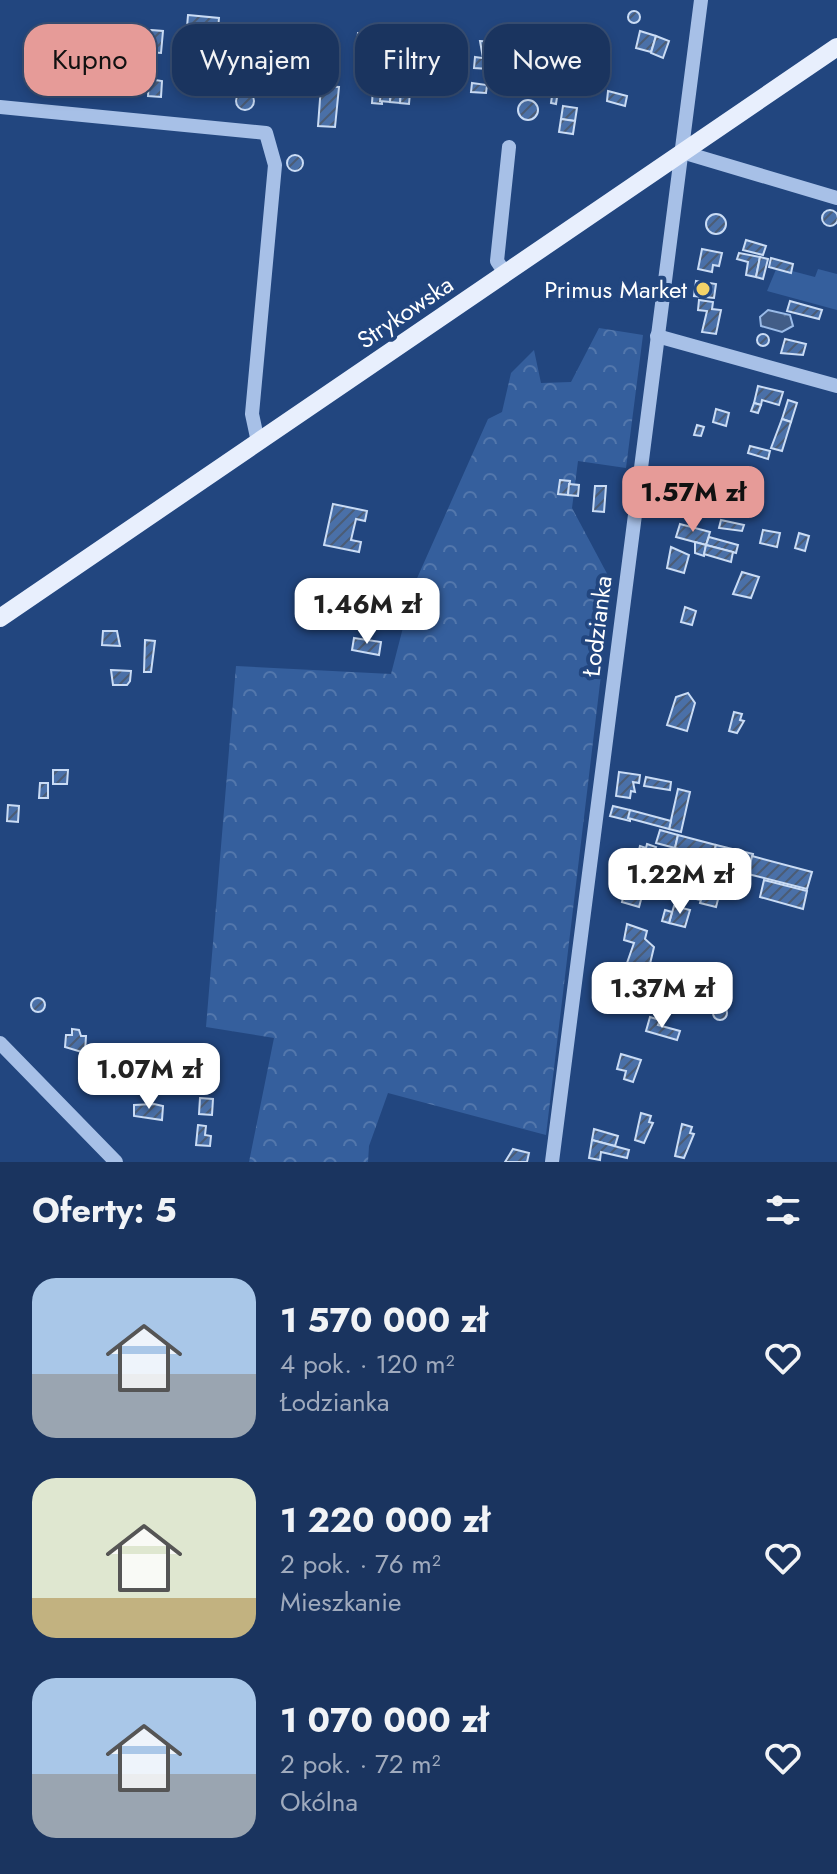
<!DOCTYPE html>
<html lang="pl">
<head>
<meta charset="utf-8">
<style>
	:root { --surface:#1a345f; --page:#233c65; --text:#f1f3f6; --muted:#9faabd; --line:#384f74; --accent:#e69b98 }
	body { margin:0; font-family:Jost,sans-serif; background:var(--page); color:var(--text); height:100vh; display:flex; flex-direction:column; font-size:30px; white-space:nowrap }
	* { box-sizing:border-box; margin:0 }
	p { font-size:26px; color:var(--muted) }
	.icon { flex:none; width:44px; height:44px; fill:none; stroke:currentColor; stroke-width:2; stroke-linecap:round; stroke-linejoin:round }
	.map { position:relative; height:1162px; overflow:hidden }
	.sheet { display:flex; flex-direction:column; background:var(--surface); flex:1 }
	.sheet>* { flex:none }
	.hud { position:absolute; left:24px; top:24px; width:790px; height:72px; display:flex; gap:16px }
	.price { position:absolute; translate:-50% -68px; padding:0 18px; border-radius:16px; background:#fff; color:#222; font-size:26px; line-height:52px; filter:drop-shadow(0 2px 4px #0008) }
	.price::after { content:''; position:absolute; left:50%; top:48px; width:24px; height:18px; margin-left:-12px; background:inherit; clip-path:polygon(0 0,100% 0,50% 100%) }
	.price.selected { background:var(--accent); color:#111 }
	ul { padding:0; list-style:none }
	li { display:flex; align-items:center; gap:24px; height:200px; padding:0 32px }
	li span { display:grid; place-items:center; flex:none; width:224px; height:160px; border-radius:24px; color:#555 }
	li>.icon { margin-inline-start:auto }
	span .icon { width:96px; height:96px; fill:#fffc; stroke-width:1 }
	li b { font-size:34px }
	h2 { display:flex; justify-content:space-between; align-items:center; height:96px; padding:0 32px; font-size:34px }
	.tag { padding:0 28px; border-radius:24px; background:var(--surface); box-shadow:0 4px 12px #0003,0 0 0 2px var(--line); font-size:28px; line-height:72px }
	.tag.selected { background:var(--accent); color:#111 }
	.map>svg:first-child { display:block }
	.grass { fill:#355f9d }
	.forest { fill:url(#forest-crowns) }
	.water { fill:url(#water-ripples); stroke:#9abbe8; stroke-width:2 }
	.building { fill:url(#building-hatch); stroke:#cadcf5; stroke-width:2 }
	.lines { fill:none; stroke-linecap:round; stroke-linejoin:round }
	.minor { stroke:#a7c0e7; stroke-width:14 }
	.major { stroke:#e8effd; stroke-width:18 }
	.poi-dot { fill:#f3d268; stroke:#22467f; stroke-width:3 }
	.labels { text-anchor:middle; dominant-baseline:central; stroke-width:8; stroke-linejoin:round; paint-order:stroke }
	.poi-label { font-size:24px; fill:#fff; stroke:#22467f; text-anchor:end }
	.street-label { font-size:24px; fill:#fff; stroke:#22467f }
</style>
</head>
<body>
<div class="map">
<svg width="837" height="1162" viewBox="0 0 837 1162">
	<defs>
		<pattern id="forest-crowns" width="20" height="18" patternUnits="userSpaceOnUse" patternTransform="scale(2)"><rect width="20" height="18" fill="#355f9d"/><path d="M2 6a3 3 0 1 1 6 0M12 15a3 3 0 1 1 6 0" fill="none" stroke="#5377ac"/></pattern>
		<pattern id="water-ripples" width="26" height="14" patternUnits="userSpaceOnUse" patternTransform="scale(2)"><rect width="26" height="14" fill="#425d87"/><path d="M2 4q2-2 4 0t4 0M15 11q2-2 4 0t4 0" fill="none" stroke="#5e7599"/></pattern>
		<pattern id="building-hatch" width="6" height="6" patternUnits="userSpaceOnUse" patternTransform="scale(2)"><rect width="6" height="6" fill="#4a70a8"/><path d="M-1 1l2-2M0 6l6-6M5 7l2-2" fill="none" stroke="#4b5c75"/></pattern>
	</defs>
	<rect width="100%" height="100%" fill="#22467f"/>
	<polygon class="grass" points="777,267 815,277 818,269 837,274 837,310 767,291"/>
	<polygon class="forest" points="599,328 643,335 626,468 578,461 572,508 612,583 546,1135 388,1093 369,1146 368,1162 249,1162 274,1038 206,1027 236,666 391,674 414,585 488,419 502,412 511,373 534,350 541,383 571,382"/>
	<polygon class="water" points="768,310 790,315 793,326 782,332 761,326 760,317"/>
	<g class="building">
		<circle cx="634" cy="17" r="6"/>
		<polygon points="188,15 219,18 218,29 187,27"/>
		<polygon points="151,30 163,31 161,53 149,52"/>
		<polygon points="640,31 656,36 651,52 636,48"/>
		<polygon points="358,33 373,34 372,44 357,43"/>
		<polygon points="589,34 606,37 601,59 586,54"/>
		<polygon points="79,35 107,38 105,49 77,46"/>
		<polygon points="209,36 217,37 215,59 207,58"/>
		<polygon points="656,36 669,41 663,58 651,53"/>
		<polygon points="480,41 492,42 490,59 483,58"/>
		<polygon points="492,42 499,43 498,60 490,59"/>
		<polygon points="244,49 262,51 261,64 249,63 249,68 243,67"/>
		<polygon points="395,49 414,51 412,67 393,65"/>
		<polygon points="187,53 201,58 200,70 179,69 180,56 187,57"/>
		<polygon points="475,57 490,59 489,69 474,68"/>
		<polygon points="490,59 506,60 505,71 489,69"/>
		<polygon points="112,62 121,63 120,80 111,79"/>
		<polygon points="523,62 542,64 541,75 522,73"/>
		<polygon points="542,64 562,66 561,77 541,75"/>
		<polygon points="369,65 378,66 378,79 369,79"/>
		<polygon points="393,65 399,66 399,87 391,86"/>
		<polygon points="228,69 237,69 236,84 227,83"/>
		<polygon points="260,70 270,71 269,90 259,90"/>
		<polygon points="421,70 432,71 430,88 419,87"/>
		<circle cx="88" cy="82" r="8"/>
		<polygon points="555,76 560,77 556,104 551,103"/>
		<polygon points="532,78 541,79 539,94 531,93"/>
		<polygon points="149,79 162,81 161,97 148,96"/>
		<polygon points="472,83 487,85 486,93 471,92"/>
		<polygon points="321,86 339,87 335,127 318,126"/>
		<polygon points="373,89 381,90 382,104 372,103"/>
		<polygon points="381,90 391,90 390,102 380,101"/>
		<polygon points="391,90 401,91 400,103 390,102"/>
		<polygon points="401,91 410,92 409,104 400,103"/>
		<polygon points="608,91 627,96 625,106 607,101"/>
		<circle cx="245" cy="101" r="9"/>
		<circle cx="528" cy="110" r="10"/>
		<polygon points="563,106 577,108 575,121 561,119"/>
		<polygon points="561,119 575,121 573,134 559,132"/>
		<circle cx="295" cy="163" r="8"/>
		<circle cx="830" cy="218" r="8"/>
		<circle cx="716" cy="224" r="10"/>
		<polygon points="746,240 766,246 763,255 743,250"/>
		<polygon points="702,249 722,253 719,266 713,265 712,272 698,269"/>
		<polygon points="739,253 760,257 756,277 746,275 748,262 737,259"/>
		<polygon points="760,257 768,259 763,279 756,277"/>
		<polygon points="771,258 793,264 791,273 769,267"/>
		<polygon points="696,281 716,284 714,298 694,296"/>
		<polygon points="699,300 713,302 712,309 721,310 716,334 702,332 707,311 698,310"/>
		<polygon points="790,301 822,310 819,319 787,311"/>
		<circle cx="763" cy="340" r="6"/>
		<polygon points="785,339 806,344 803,355 781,353"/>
		<polygon points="758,386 783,392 779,405 762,400 761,405 754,403"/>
		<polygon points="788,400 797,403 791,422 782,419"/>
		<polygon points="754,403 761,405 758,413 751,411"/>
		<polygon points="716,409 729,413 726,426 713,422"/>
		<polygon points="782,419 791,422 782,451 771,448"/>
		<polygon points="697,425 704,427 701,436 694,435"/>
		<polygon points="750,446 770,451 768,459 748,453"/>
		<polygon points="560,480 570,481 568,495 558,494"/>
		<polygon points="569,484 579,485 578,496 568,495"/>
		<polygon points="595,486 606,486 604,512 593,511"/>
		<polygon points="333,504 367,511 365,521 356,519 351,540 361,542 359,552 324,545"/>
		<polygon points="721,520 744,525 742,531 719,528"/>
		<polygon points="680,524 710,532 706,545 676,537"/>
		<polygon points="763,530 780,533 777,547 760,543"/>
		<polygon points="799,533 809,536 805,551 795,548"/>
		<polygon points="709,537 738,545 736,553 706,545"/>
		<polygon points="695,542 706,545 704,556 695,553"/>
		<polygon points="706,545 733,552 731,562 704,554"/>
		<polygon points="671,547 689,555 684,573 667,568"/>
		<polygon points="742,572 759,577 751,598 733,594"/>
		<polygon points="361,604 371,606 368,624 357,622"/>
		<polygon points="685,607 696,611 692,625 681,622"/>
		<polygon points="103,631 117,631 120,646 102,645"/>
		<polygon points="354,638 381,642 379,655 352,650"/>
		<polygon points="145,640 155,641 151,672 144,672"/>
		<polygon points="111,670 131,671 130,681 127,685 113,685"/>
		<polygon points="688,693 695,703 687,731 667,725 676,697"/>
		<polygon points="734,712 742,714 740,720 744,721 737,733 729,731"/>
		<polygon points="53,770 68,770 67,784 53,784"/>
		<polygon points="619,772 640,775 639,783 633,782 635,792 631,791 630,798 616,796"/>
		<polygon points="646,777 671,782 670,790 644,786"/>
		<polygon points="40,783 48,783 48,798 39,798"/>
		<polygon points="678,789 690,792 681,832 669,829"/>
		<polygon points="8,805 19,806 18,822 7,821"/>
		<polygon points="613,806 630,810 630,821 610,816"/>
		<polygon points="630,810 671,821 669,829 628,818"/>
		<polygon points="660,830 678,835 675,848 656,843"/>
		<polygon points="678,835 716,845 704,889 691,885 693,875 676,871 682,850 675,848"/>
		<polygon points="647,844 656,847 649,864 636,860 640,846 646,848"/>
		<polygon points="716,845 753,854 751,863 740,859 738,865 727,865 716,907 700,903"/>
		<polygon points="752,856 812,872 807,889 748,874"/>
		<polygon points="764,880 807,891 803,909 760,897"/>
		<polygon points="626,885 644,889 639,907 622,902"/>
		<polygon points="690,885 704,889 701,900 687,897"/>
		<polygon points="728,885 742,889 739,898 726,893"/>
		<polygon points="674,906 690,910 685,927 669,923"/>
		<polygon points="665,910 672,912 669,923 662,921"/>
		<polygon points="627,924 647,931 645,939 654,947 649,968 627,963 634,943 624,940"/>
		<circle cx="38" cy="1005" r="7"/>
		<circle cx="720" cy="1013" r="7"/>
		<polygon points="650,1017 660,1020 658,1025 680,1031 677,1040 646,1031"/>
		<polygon points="72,1029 79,1030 81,1036 86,1036 85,1053 65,1047 66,1035 72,1035"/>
		<polygon points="621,1054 641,1060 633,1082 624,1079 626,1071 617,1069"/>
		<polygon points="200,1098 213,1099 212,1115 199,1114"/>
		<polygon points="154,1104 163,1106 162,1120 134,1116 134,1105"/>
		<polygon points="641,1113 651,1116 649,1122 653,1123 644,1143 635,1140"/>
		<polygon points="682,1124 692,1127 690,1133 694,1134 684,1158 675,1156"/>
		<polygon points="198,1125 206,1126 205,1135 211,1136 210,1146 196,1145"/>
		<polygon points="594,1129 618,1136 615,1146 592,1140"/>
		<polygon points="592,1140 629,1150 627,1158 601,1152 600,1160 589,1158"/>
		<polygon points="513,1149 529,1153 527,1162 505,1162"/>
	</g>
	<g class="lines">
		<g class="minor">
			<polyline points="0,107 266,133 275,165 252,414 258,442"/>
			<polyline points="682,152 837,198"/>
			<polyline points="505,273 497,261 509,147"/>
			<polyline points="657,336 837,386"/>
			<polyline points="0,1043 116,1162"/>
			<polyline points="552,1162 701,0"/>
		</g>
		<polyline class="major" points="0,618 837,47"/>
	</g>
	<circle class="poi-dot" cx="703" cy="289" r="8"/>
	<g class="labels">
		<g class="poi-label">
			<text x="687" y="289">Primus Market</text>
		</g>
		<g class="street-label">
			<text transform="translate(405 312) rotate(-34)">Strykowska</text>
			<text transform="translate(597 626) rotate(-83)">Łodzianka</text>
		</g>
	</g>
</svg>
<b class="price selected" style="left:693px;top:534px">1.57M zł</b>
<b class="price" style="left:367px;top:646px">1.46M zł</b>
<b class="price" style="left:680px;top:916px">1.22M zł</b>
<b class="price" style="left:662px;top:1030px">1.37M zł</b>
<b class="price" style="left:149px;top:1111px">1.07M zł</b>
<div class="hud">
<a class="tag selected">Kupno</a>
<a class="tag">Wynajem</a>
<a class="tag">Filtry</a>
<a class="tag">Nowe</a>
</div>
</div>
<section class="sheet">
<h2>Oferty: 5<svg class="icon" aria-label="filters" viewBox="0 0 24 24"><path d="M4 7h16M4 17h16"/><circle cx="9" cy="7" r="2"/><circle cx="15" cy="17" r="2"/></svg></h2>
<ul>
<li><span style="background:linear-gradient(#a9c7e8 60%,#9aa5b1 0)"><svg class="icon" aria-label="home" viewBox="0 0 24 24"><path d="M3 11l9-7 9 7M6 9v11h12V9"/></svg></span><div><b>1 570 000 zł</b><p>4 pok. · 120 m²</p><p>Łodzianka</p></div><svg class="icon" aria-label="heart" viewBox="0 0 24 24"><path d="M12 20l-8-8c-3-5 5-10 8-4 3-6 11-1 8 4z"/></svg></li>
<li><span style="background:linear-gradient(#dfe7d0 75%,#c2b280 0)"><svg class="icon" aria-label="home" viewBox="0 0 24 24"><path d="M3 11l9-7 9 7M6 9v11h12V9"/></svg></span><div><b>1 220 000 zł</b><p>2 pok. · 76 m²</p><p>Mieszkanie</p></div><svg class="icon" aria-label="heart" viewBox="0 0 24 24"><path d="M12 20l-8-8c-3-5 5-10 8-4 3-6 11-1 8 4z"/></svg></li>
<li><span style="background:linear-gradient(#a9c7e8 60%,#9aa5b1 0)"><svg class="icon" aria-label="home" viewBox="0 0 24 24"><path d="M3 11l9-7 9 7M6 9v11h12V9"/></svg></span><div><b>1 070 000 zł</b><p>2 pok. · 72 m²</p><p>Okólna</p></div><svg class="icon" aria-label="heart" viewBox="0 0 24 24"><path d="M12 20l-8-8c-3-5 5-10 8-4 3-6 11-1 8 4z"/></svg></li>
</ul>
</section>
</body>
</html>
